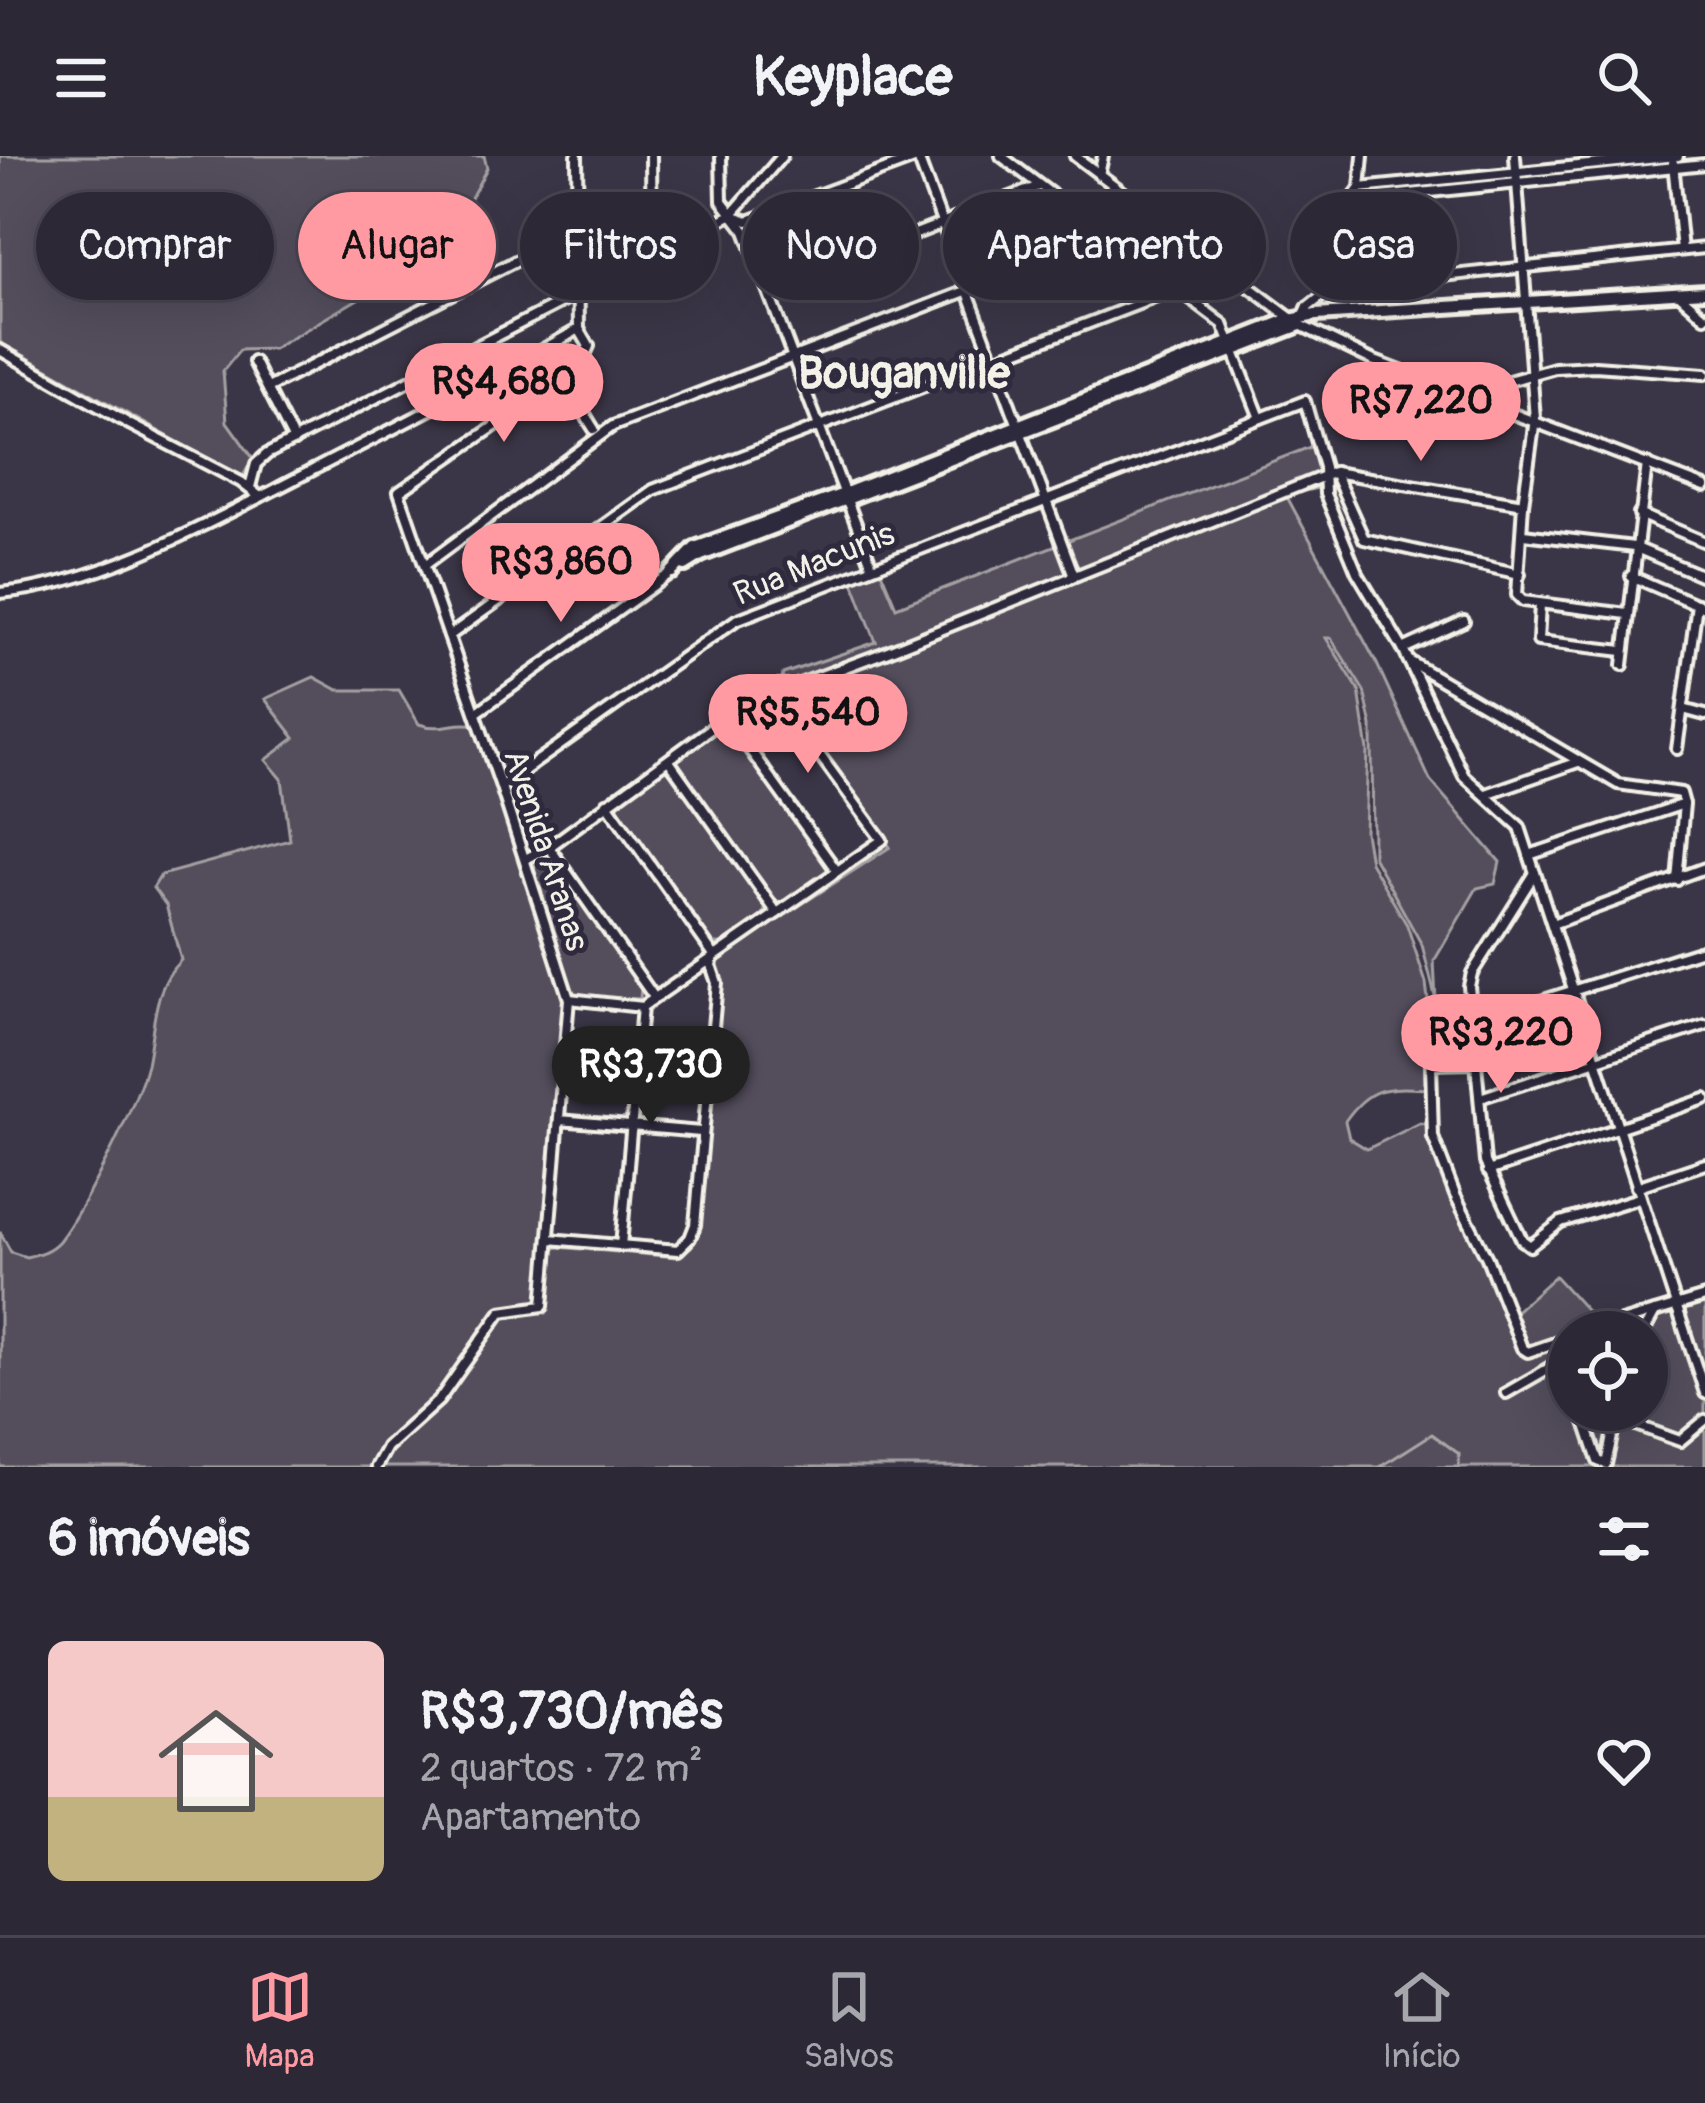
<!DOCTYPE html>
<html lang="pt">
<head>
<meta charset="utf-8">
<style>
	:root { --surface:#2c2835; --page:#383441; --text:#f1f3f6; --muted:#a6a6ad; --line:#484450; --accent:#ff9aa2 }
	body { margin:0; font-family:Pangolin,sans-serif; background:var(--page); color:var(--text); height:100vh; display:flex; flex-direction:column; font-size:45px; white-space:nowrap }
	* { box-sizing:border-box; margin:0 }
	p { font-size:39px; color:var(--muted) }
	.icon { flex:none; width:66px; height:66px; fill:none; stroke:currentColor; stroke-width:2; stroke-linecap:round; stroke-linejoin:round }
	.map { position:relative; height:1311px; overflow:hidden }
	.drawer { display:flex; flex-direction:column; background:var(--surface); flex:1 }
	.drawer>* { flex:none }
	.guide { position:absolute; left:36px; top:36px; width:1635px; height:108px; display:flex; gap:24px }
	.tools { position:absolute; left:1548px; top:1155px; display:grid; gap:24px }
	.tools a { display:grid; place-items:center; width:120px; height:120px; border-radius:50%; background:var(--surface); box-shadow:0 12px 48px #0002,0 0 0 3px var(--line); font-size:60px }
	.price { position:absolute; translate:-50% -102px; padding:0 27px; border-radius:42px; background:var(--accent); color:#111; font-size:39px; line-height:78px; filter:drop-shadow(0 3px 6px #0008) }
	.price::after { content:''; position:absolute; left:50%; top:72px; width:36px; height:27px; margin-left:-18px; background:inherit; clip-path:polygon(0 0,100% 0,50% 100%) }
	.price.active { background:#222; color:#fff }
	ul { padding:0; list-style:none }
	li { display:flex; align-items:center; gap:36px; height:300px; padding:0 48px }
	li+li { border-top:3px solid var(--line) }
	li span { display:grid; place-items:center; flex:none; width:336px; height:240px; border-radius:18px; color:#555 }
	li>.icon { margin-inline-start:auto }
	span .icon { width:144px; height:144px; fill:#fffc; stroke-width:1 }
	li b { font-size:51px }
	h2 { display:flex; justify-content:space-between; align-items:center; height:144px; padding:0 48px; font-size:51px }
	.chip { padding:0 42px; border-radius:54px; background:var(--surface); box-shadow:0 12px 48px #0002,0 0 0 3px var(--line); font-size:42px; line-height:108px }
	.chip.active { background:var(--accent); color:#111 }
	header { display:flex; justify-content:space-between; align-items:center; height:156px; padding:0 48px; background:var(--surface); font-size:54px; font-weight:700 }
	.menu { display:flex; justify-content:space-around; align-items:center; height:168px; border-top:3px solid var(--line); background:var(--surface); font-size:33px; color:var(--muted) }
	.menu a { display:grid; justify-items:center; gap:6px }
	.menu .active { color:var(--accent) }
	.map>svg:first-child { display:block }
	.green { fill:#534e5c; stroke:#a4a0a2; stroke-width:3; fill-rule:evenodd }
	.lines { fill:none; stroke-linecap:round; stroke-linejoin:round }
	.stream { stroke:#aaa6a7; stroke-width:3 }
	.minor-casing { stroke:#f4f1e8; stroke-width:16 }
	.tertiary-casing { stroke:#f4f1e8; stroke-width:20 }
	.minor { stroke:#2f2a3d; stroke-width:8 }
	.tertiary { stroke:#2f2a3d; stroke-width:10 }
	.labels { text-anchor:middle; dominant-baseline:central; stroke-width:10; stroke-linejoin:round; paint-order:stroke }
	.street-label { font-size:33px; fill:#f4f1e8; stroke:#2f2a3d }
	.district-label { font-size:45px; font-weight:bold; fill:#f4f1e8; stroke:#2f2a3d }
</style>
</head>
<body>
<header><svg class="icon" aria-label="menu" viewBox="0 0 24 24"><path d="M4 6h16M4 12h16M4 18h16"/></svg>Keyplace<svg class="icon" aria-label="search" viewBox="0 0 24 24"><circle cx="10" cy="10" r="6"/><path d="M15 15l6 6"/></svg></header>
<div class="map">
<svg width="1705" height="1311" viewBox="0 0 1705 1311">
	<rect width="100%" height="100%" fill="#3b3647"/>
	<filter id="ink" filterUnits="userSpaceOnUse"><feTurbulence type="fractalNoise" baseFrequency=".00833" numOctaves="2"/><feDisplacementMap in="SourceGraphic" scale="24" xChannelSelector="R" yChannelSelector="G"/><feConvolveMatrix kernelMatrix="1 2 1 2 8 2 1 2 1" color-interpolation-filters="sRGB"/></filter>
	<g filter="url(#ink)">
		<g class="green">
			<polygon points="0,0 484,0 487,12 465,53 402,117 273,193 240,194 223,215 227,266 253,302 242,322 0,186"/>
			<path d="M1315 289 1320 312 1318 332 1286 339 1377 508 1430 624 1500 706 1495 728 1477 732 1434 805 1436 844 1422 789 1373 700 1372 570 1364 535 1331 482H1326L1359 534 1368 595 1365 676 1370 706 1407 769 1426 827 1432 877V921L1428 933C1387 931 1370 929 1345 965L1349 982 1367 993 1420 967 1432 969 1439 1008 1477 1082 1509 1161 1555 1120 1604 1174 1705 1147V1311H0V1076L11 1096 26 1101C39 1098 50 1095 59 1085 84 1052 137 948 147 908 155 871 152 832 181 804L166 749 153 732 161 719 290 684 282 623 266 604 295 582 265 543 314 521 338 534H399L419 568C442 576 456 564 475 569L565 843 538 1156 546 1157 552 1096 557 1091 677 1101 691 1091 700 1075 721 827 716 809 719 802 890 691 779 538 783 518 876 486 852 423 880 413 896 451ZM1569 1176H1647V1254H1569Z"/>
			<polygon points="722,571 730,573 828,711 825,720 784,748 772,744 677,607 678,601"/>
			<polygon points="663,614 671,616 766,751 761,763 723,789 711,787 617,652 623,640"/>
			<polygon points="541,699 552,704 641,830 640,843 578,840 571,835 533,714"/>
		</g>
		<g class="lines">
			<polyline class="stream" points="1380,1311 1432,1278 1459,1298 1459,1311"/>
			<g class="minor-casing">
				<g id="minor">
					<path d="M577 0 579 173 589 190C572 227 572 239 594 273"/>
					<polyline points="651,0 652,99"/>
					<polyline points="721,0 722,45 745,75 872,410"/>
					<polyline points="1001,0 1223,168 1260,262"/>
					<polyline points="1075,0 1300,169 1372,204 1705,331"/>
					<polyline points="1515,0 1535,263 1523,348 1517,439 1523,445 1627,458"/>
					<polyline points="918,2 1073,417"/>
					<polyline points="1673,7 1682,94"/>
					<polyline points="1099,19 1103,0"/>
					<polyline points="1360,32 1678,0"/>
					<polyline points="1351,44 1705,8"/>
					<polyline points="731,59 782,0"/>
					<polyline points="1332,132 1705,92"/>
					<polyline points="769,135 1039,30"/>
					<polyline points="1679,138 1705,161"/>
					<polyline points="1303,163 1307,152 1332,132 1351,44 1360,32 1363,0"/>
					<polyline points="0,194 131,269 241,326 260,341"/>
					<polyline points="254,206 294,285"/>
					<polyline points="268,232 578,73"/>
					<polyline points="1462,238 1555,212 1595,210 1705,218"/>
					<polyline points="1334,316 1364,383 1520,418"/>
					<polyline points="250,331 256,308 267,298 731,59 748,65 922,0"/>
					<polyline points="1639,358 1705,386"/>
					<polyline points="1523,378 1634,391 1705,421"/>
					<polyline points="425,409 613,270 1107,81"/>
					<polyline points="1631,420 1705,452"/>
					<path d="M0 437C104 428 220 361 313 314 402 268 492 223 579 173"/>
					<polyline points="1540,448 1538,485 1623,495"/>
					<polyline points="449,480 653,334 1175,134"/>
					<polyline points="1403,493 1464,465"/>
					<polyline points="1409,505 1618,628 1681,637 1684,648 1677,724"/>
					<polyline points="1623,509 1647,308"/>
					<polyline points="1683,553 1705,559"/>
					<polyline points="476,557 672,416"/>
					<polyline points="727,562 837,715"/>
					<polyline points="1677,593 1697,448"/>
					<polyline points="669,605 777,757"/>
					<polyline points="501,631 736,464 1305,245 1324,311 1325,338 1357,416 1403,493 1464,620 1520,671 1705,1237"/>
					<polyline points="1486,638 1578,606"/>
					<polyline points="549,691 654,841"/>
					<polyline points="1529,699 1684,648"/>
					<polyline points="525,703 549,691 769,530 794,530 883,497 1334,316 1523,348"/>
					<polyline points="1535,717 1472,817 1469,830 1485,1006 1522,1084 1530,1090 1561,1066 1639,1042"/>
					<polyline points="1552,768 1705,712"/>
					<polyline points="569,843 642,851 882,684 769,530"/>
					<polyline points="1474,866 1705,793"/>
					<polyline points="1477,907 1431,908 1433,981 1455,1039 1487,1102 1522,1192 1528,1196 1569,1182"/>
					<polyline points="1480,942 1705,869"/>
					<polyline points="559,964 701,976"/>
					<polyline points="1488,1015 1705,943"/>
					<polyline points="1636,1031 1705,1008"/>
					<polyline points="549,1083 678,1094 690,1082 695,1069 717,827 711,809 714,799 607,647"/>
					<polyline points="621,1090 642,851"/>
					<polyline points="1588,1176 1705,1141"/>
					<polyline points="1644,1176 1655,1156"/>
					<polyline points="1560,1185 1569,1215"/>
					<polyline points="1506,1237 1565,1203"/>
					<polyline points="1581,1254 1598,1305 1606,1308 1616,1262 1680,1285 1705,1264"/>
					<polyline points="376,1311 387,1291 439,1244 501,1156 543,1150 569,843 501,631 399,336 579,212"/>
				</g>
			</g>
			<g class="tertiary-casing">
				<g id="tertiary">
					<polyline points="685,409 701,399 1300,169"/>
					<polyline points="672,416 695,392 844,338 1285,165 1316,159 1705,135"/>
				</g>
			</g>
			<use href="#minor" class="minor"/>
			<use href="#tertiary" class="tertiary"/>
		</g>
	</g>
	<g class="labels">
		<g class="street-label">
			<text transform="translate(814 408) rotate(-22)">Rua Macunis</text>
			<text transform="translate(546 694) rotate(72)">Avenida Aranas</text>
		</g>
		<g class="district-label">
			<text x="904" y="218">Bouganville</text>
		</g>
	</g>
</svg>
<div class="tools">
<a><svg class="icon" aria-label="locate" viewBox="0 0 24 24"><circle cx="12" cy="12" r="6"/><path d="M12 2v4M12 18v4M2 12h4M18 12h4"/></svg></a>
</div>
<b class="price" style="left:504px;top:289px">R$4,680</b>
<b class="price" style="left:1421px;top:308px">R$7,220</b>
<b class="price" style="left:561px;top:469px">R$3,860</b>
<b class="price" style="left:808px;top:620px">R$5,540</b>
<b class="price" style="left:1501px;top:940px">R$3,220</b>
<b class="price active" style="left:651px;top:972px">R$3,730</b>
<div class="guide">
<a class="chip">Comprar</a>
<a class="chip active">Alugar</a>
<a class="chip">Filtros</a>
<a class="chip">Novo</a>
<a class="chip">Apartamento</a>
<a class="chip">Casa</a>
</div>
</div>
<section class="drawer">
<h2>6 imóveis<svg class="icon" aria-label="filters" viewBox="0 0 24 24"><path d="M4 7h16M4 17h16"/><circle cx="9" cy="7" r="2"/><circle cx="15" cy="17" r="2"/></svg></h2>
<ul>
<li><span style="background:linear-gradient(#f6c9c9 65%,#c2b280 0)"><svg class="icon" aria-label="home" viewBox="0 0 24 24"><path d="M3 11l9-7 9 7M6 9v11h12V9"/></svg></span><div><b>R$3,730/mês</b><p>2 quartos · 72 m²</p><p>Apartamento</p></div><svg class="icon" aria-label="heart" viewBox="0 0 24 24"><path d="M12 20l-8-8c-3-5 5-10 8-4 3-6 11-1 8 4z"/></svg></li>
</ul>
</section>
<nav class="menu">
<a class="active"><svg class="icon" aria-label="map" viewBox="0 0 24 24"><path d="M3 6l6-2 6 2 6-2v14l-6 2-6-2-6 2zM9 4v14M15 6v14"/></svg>Mapa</a>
<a><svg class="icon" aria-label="saved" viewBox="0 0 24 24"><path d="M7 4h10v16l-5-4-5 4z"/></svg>Salvos</a>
<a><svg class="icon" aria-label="home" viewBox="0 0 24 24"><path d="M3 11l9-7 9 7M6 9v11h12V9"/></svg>Início</a>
</nav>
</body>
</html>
